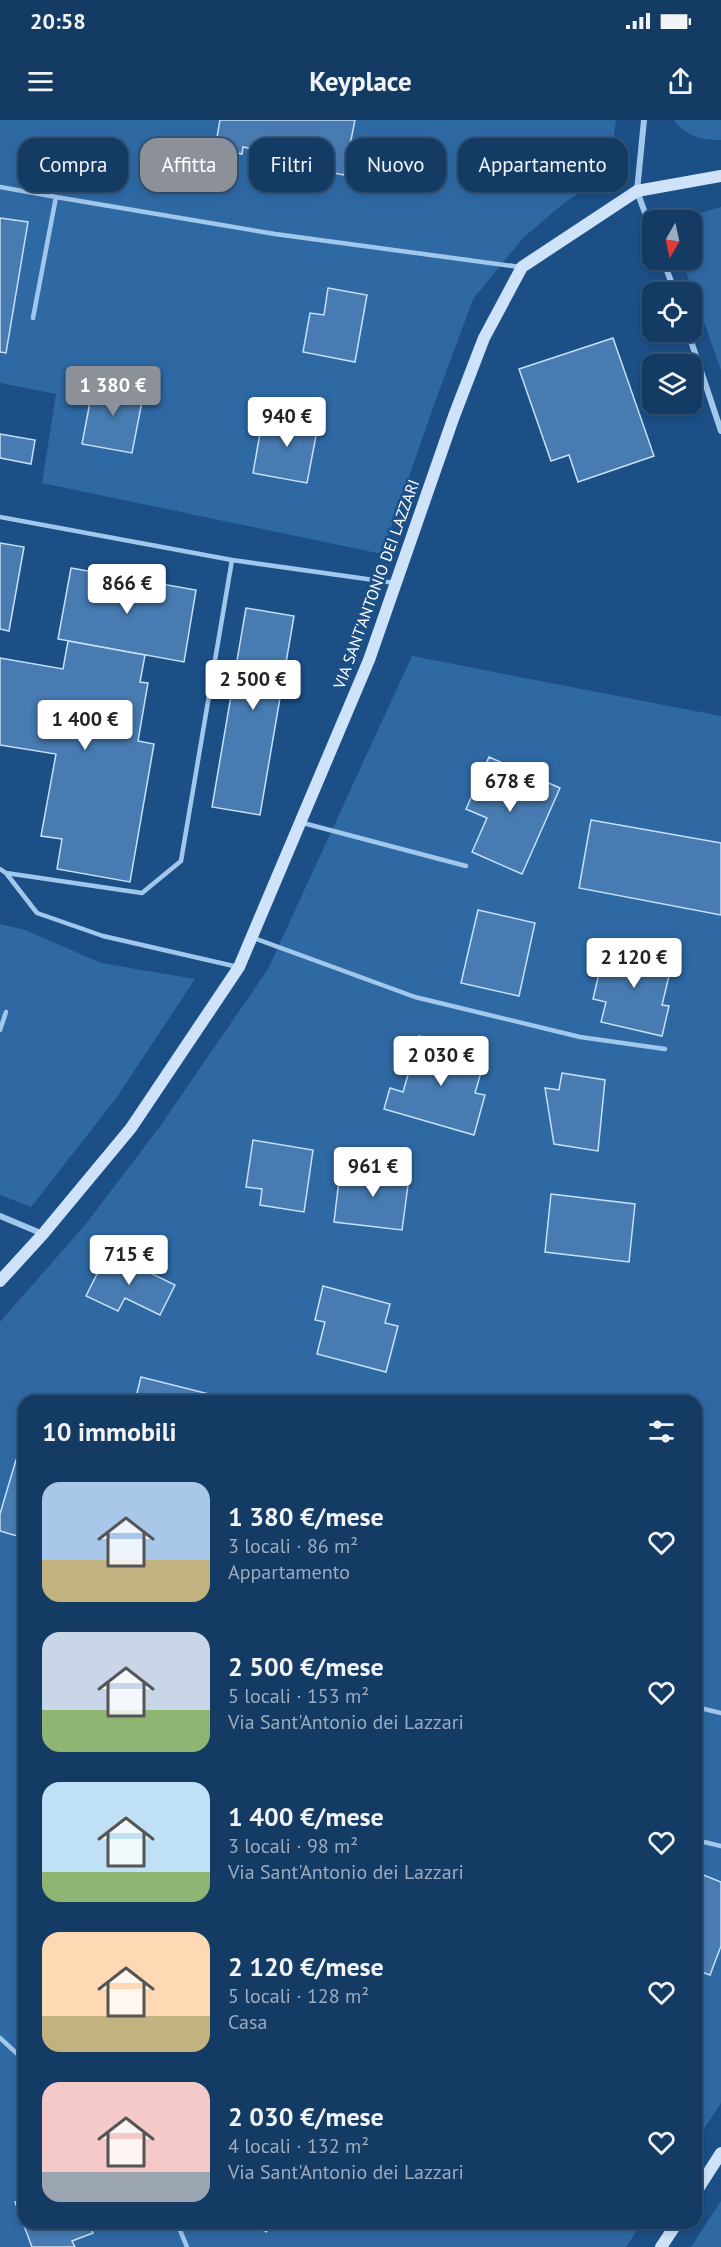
<!DOCTYPE html>
<html lang="it">
<head>
<meta charset="utf-8">
<style>
	:root { --surface:#143b64; --page:#21466d; --text:#f1f3f6; --muted:#9dadbf; --line:#335578; --accent:#8c9099 }
	body { margin:0; font-family:"PT Sans",sans-serif; background:var(--page); color:var(--text); height:100vh; display:flex; flex-direction:column; font-size:22px; white-space:nowrap }
	* { box-sizing:border-box; margin:0 }
	p { font-size:20px; color:var(--muted) }
	.icon { flex:none; width:33px; height:33px; fill:none; stroke:currentColor; stroke-width:2; stroke-linecap:round; stroke-linejoin:round }
	.map { position:relative; flex:1; overflow:hidden }
	.side { position:absolute; left:18px; top:1275px; width:684px; height:834px; display:flex; flex-direction:column; background:var(--surface); border-radius:18px; box-shadow:0 3px 9px #0003,0 0 0 2px var(--line) }
	.side>* { flex:none }
	.guide { position:absolute; left:18px; top:18px; width:686px; height:54px; display:flex; gap:12px }
	.needle { width:39px; rotate:189deg }
	.buttons { position:absolute; left:642px; top:90px; display:grid; gap:12px }
	.buttons a { display:grid; place-items:center; width:60px; height:60px; border-radius:12px; background:var(--surface); box-shadow:0 3px 9px #0003,0 0 0 2px var(--line); font-size:30px }
	.price { position:absolute; translate:-50% -51px; padding:0 14px; border-radius:6px; background:#fff; color:#222; font-size:20px; line-height:39px; filter:drop-shadow(0 2px 3px #0008) }
	.price::after { content:''; position:absolute; left:50%; top:36px; width:18px; height:14px; margin-left:-9px; background:inherit; clip-path:polygon(0 0,100% 0,50% 100%) }
	.price.selected { background:var(--accent); color:#fff }
	ul { padding:0; list-style:none }
	li { display:flex; align-items:center; gap:18px; height:150px; padding:0 24px }
	li span { display:grid; place-items:center; flex:none; width:168px; height:120px; border-radius:18px; color:#555 }
	li>.icon { margin-inline-start:auto }
	span .icon { width:72px; height:72px; fill:#fffc; stroke-width:1 }
	li b { font-size:26px }
	h2 { display:flex; justify-content:space-between; align-items:center; height:72px; padding:0 24px; font-size:26px }
	.pill { padding:0 21px; border-radius:18px; background:var(--surface); box-shadow:0 3px 9px #0003,0 0 0 2px var(--line); font-size:21px; line-height:54px }
	.pill.selected { background:var(--accent); color:#fff }
	.status { display:flex; justify-content:space-between; align-items:center; height:42px; padding:0 30px; background:var(--surface); direction:ltr }
	.status svg { height:16px; fill:currentColor }
	header { display:flex; justify-content:space-between; align-items:center; height:78px; padding:0 24px; background:var(--surface); font-size:27px; font-weight:700 }
	.map>svg:first-child { display:block }
	.green { fill:#2e69a4 }
	.building { fill:#477bb1; stroke:#c7e0f9; stroke-width:1.5 }
	.lines { fill:none; stroke-linecap:round; stroke-linejoin:round }
	.lane { stroke:#a2c7ec; stroke-width:4.5 }
	.street { stroke:#a2c7ec; stroke-width:6 }
	.secondary { stroke:#cee2f9; stroke-width:12 }
	.labels { text-anchor:middle; dominant-baseline:central; stroke-width:5; stroke-linejoin:round; paint-order:stroke }
	.street-label { font-size:16px; fill:#fff; stroke:#1b4f86 }
</style>
</head>
<body>
<div class="status"><b>20:58</b><svg viewBox="0 0 49 12"><path d="M0 12V9h3v3zM5 12V6h3v6zM10 12V3h3v9zM15 12V0h3v12zM26 1h20v11H26zM47 4h2v5h-2z"/></svg></div>
<header><svg class="icon" aria-label="menu" viewBox="0 0 24 24"><path d="M4 6h16M4 12h16M4 18h16"/></svg>Keyplace<svg class="icon" aria-label="share" viewBox="0 0 24 24"><path d="M12 15V3M7 8l5-5 5 5M5 13v7h14v-7"/></svg></header>
<div class="map">
<svg width="721" height="2127" viewBox="0 0 721 2127">
	<rect width="100%" height="100%" fill="#1b4f86"/>
	<g class="green">
		<polygon points="0,0 616,0 611,40 601,59 564,83 523,118 473,179 434,285 382,434 42,363 56,274 0,263"/>
		<path d="M674 0H721V20C701 20 687 17 674 0Z"/>
		<polygon points="721,87 721,250 682,140 692,140 692,100 677,100"/>
		<polygon points="412,536 721,596 721,1983 696,2021 696,1281 24,1281 24,2103 642,2103 626,2127 0,2127 0,1202 85,1105 161,1005 268,849"/>
		<polygon points="0,804 25,810 101,843 195,859 117,977 31,1087 0,1075"/>
		<polygon points="721,2081 721,2127 691,2127"/>
	</g>
	<g class="building">
		<polygon points="220,0 355,0 344,55 316,50 318,41 243,27 242,34 215,29"/>
		<polygon points="0,98 28,102 6,233 0,232"/>
		<polygon points="328,168 367,175 355,242 303,232 310,193 324,195"/>
		<polygon points="613,218 654,336 578,362 569,335 551,341 519,249"/>
		<polygon points="94,261 144,271 132,333 82,324"/>
		<polygon points="277,293 319,300 307,363 253,353 262,302 275,305"/>
		<polygon points="0,314 35,320 31,344 0,338"/>
		<polygon points="0,423 24,427 9,511 0,509"/>
		<polygon points="71,448 196,470 184,542 58,519"/>
		<polygon points="246,488 294,496 260,695 212,687"/>
		<polygon points="68,521 145,535 140,562 148,563 138,621 154,624 130,762 57,749 62,719 41,716 56,634 0,625 0,538 63,549"/>
		<polygon points="489,637 560,668 522,754 472,732 487,698 466,689"/>
		<polygon points="591,700 721,723 721,795 579,768"/>
		<polygon points="478,790 535,803 519,876 461,863"/>
		<polygon points="606,824 673,839 662,885 669,886 662,916 601,902 606,882 593,879"/>
		<polygon points="419,916 486,935 475,973 485,975 474,1015 384,989 390,968 403,972"/>
		<polygon points="562,953 605,960 598,1031 554,1024 545,968 559,970"/>
		<polygon points="253,1020 313,1030 304,1092 260,1085 262,1069 246,1067"/>
		<polygon points="355,1044 410,1050 402,1110 334,1102 339,1060 353,1062"/>
		<polygon points="551,1074 635,1084 629,1142 545,1132"/>
		<polygon points="108,1132 175,1165 160,1195 125,1178 118,1191 86,1176"/>
		<polygon points="323,1166 390,1184 385,1203 398,1206 386,1252 317,1234 325,1202 315,1200"/>
		<polygon points="141,1257 213,1275 212,1281 135,1281"/>
		<polygon points="16,1340 24,1343 24,1418 0,1411 0,1394"/>
		<polygon points="696,1752 721,1762 721,1826 710,1855 696,1850"/>
		<polygon points="24,2079 24,2103 89,2103 93,2113 72,2121 75,2127 32,2127 15,2082"/>
		<polygon points="256,2103 274,2103 266,2112"/>
	</g>
	<g class="lines">
		<g class="lane">
			<polyline points="0,67 56,77 33,198"/>
			<polyline points="56,77 275,114 520,147"/>
			<polyline points="0,397 232,440 395,463"/>
			<polyline points="303,703 466,746"/>
			<polyline points="0,749 6,753 142,773 181,741 232,440"/>
			<polyline points="6,753 37,793 103,816 238,847"/>
			<polyline points="254,818 415,877 580,917 665,929"/>
			<polyline points="0,910 6,892"/>
			<polyline points="696,1587 721,1593"/>
			<polyline points="696,1720 721,1726"/>
			<polyline points="0,1918 24,1940"/>
			<polyline points="696,2048 706,2052"/>
			<polyline points="177,2103 187,2127"/>
		</g>
		<g class="street">
			<polyline points="644,0 637,71 652,112"/>
			<polyline points="663,140 675,172"/>
			<polyline points="688,212 721,311"/>
			<polyline points="0,1096 43,1114"/>
		</g>
		<g class="secondary">
			<polyline points="0,1161 43,1114 131,1008 239,847 369,540 454,296 484,218 522,147 637,71 721,56"/>
			<polyline points="696,2072 721,2033"/>
			<polyline points="661,2127 677,2103"/>
		</g>
	</g>
	<g class="labels">
		<g class="street-label">
			<text transform="translate(376 464) rotate(-70)">VIA SANT'ANTONIO DEI LAZZARI</text>
		</g>
	</g>
</svg>
<div class="buttons">
<a><svg class="needle" viewBox="-14 -14 28 28"><path d="M0-13l5 13h-10z" fill="#e53935"/><path d="M0 13l5-13h-10z" fill="#9dadbf"/></svg></a>
<a><svg class="icon" aria-label="locate" viewBox="0 0 24 24"><circle cx="12" cy="12" r="6"/><path d="M12 2v4M12 18v4M2 12h4M18 12h4"/></svg></a>
<a><svg class="icon" aria-label="layers" viewBox="0 0 24 24"><path d="M12 4l9 5-9 5-9-5zM3 14l9 5 9-5"/></svg></a>
</div>
<b class="price selected" style="left:113px;top:297px">1 380 €</b>
<b class="price" style="left:287px;top:328px">940 €</b>
<b class="price" style="left:127px;top:495px">866 €</b>
<b class="price" style="left:253px;top:591px">2 500 €</b>
<b class="price" style="left:85px;top:631px">1 400 €</b>
<b class="price" style="left:510px;top:693px">678 €</b>
<b class="price" style="left:634px;top:869px">2 120 €</b>
<b class="price" style="left:441px;top:967px">2 030 €</b>
<b class="price" style="left:373px;top:1078px">961 €</b>
<b class="price" style="left:129px;top:1166px">715 €</b>
<div class="guide">
<a class="pill">Compra</a>
<a class="pill selected">Affitta</a>
<a class="pill">Filtri</a>
<a class="pill">Nuovo</a>
<a class="pill">Appartamento</a>
</div>
<section class="side">
<h2>10 immobili<svg class="icon" aria-label="filters" viewBox="0 0 24 24"><path d="M4 7h16M4 17h16"/><circle cx="9" cy="7" r="2"/><circle cx="15" cy="17" r="2"/></svg></h2>
<ul>
<li><span style="background:linear-gradient(#a9c7e8 65%,#c2b280 0)"><svg class="icon" aria-label="home" viewBox="0 0 24 24"><path d="M3 11l9-7 9 7M6 9v11h12V9"/></svg></span><div><b>1 380 €/mese</b><p>3 locali · 86 m²</p><p>Appartamento</p></div><svg class="icon" aria-label="heart" viewBox="0 0 24 24"><path d="M12 20l-8-8c-3-5 5-10 8-4 3-6 11-1 8 4z"/></svg></li>
<li><span style="background:linear-gradient(#c9d6e8 65%,#8fb573 0)"><svg class="icon" aria-label="home" viewBox="0 0 24 24"><path d="M3 11l9-7 9 7M6 9v11h12V9"/></svg></span><div><b>2 500 €/mese</b><p>5 locali · 153 m²</p><p>Via Sant'Antonio dei Lazzari</p></div><svg class="icon" aria-label="heart" viewBox="0 0 24 24"><path d="M12 20l-8-8c-3-5 5-10 8-4 3-6 11-1 8 4z"/></svg></li>
<li><span style="background:linear-gradient(#bfe0f5 75%,#8fb573 0)"><svg class="icon" aria-label="home" viewBox="0 0 24 24"><path d="M3 11l9-7 9 7M6 9v11h12V9"/></svg></span><div><b>1 400 €/mese</b><p>3 locali · 98 m²</p><p>Via Sant'Antonio dei Lazzari</p></div><svg class="icon" aria-label="heart" viewBox="0 0 24 24"><path d="M12 20l-8-8c-3-5 5-10 8-4 3-6 11-1 8 4z"/></svg></li>
<li><span style="background:linear-gradient(#ffd9b3 70%,#c2b280 0)"><svg class="icon" aria-label="home" viewBox="0 0 24 24"><path d="M3 11l9-7 9 7M6 9v11h12V9"/></svg></span><div><b>2 120 €/mese</b><p>5 locali · 128 m²</p><p>Casa</p></div><svg class="icon" aria-label="heart" viewBox="0 0 24 24"><path d="M12 20l-8-8c-3-5 5-10 8-4 3-6 11-1 8 4z"/></svg></li>
<li><span style="background:linear-gradient(#f6c9c9 75%,#9aa5b1 0)"><svg class="icon" aria-label="home" viewBox="0 0 24 24"><path d="M3 11l9-7 9 7M6 9v11h12V9"/></svg></span><div><b>2 030 €/mese</b><p>4 locali · 132 m²</p><p>Via Sant'Antonio dei Lazzari</p></div><svg class="icon" aria-label="heart" viewBox="0 0 24 24"><path d="M12 20l-8-8c-3-5 5-10 8-4 3-6 11-1 8 4z"/></svg></li>
</ul>
</section>
</div>
</body>
</html>
